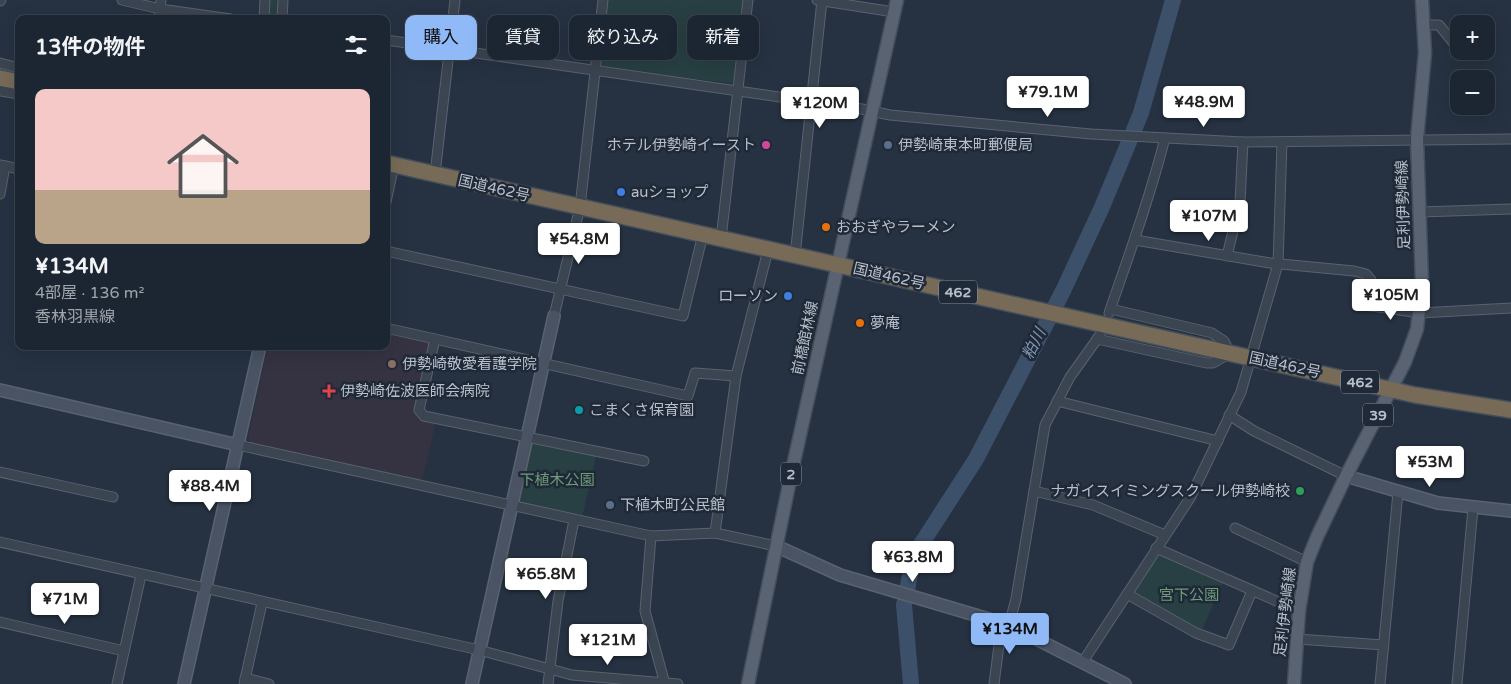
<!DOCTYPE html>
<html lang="ja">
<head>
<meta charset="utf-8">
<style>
	:root { --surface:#1c2632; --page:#252e3a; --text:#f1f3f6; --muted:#a0a5ac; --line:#3a434d; --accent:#90b9f8 }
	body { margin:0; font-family:"Varela Round","Noto Sans JP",sans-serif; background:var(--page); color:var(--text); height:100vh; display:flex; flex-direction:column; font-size:19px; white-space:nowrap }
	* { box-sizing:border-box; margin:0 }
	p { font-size:16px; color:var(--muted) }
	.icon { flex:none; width:28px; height:28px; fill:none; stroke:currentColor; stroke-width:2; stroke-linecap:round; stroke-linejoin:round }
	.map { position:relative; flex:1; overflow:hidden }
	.details { position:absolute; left:15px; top:15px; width:375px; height:335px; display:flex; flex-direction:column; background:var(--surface); border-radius:10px; box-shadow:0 5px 20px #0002,0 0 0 1px var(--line) }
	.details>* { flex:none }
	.banner { position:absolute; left:405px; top:15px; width:475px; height:45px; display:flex; gap:10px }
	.buttons { position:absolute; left:1450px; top:15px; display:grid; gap:10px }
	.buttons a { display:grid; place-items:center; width:45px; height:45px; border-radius:10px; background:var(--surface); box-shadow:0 5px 20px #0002,0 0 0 1px var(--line); font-size:25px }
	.price { position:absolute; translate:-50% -42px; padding:0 11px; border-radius:5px; background:#fff; color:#222; font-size:16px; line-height:32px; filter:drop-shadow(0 1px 2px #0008) }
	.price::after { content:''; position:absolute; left:50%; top:30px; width:15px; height:11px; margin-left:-8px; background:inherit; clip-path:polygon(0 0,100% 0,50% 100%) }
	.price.active { background:var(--accent); color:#111 }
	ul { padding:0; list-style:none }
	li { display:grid; align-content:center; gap:10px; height:265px; padding:0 20px }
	li span { display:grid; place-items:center; height:155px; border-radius:10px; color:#555 }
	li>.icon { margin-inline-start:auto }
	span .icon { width:90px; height:90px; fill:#fffc; stroke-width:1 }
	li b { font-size:21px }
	h2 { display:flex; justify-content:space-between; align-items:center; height:60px; padding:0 20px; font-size:21px }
	.tag { padding:0 18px; border-radius:10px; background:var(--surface); box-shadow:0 5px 20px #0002,0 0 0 1px var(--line); font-size:18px; line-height:45px }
	.tag.active { background:var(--accent); color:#111 }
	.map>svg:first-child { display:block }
	.medical { fill:#353342 }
	.green { fill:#284043 }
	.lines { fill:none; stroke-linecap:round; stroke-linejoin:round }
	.river { stroke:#3c506a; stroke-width:16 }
	.street-casing { stroke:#59626f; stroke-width:11 }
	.secondary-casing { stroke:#59626f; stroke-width:14 }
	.primary-casing { stroke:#444d5b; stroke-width:15 }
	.highway-casing { stroke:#454f5c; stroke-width:18 }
	.street { stroke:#3b4451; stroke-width:9 }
	.secondary { stroke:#495364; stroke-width:11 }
	.primary { stroke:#596371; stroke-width:12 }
	.highway { stroke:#776b58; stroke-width:15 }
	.hotel-dot { fill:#d1479c; stroke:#1f2937; stroke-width:2 }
	.service-dot { fill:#5c6f8a; stroke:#1f2937; stroke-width:2 }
	.shop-dot { fill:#3f7fe0; stroke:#1f2937; stroke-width:2 }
	.food-dot { fill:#e8710a; stroke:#1f2937; stroke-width:2 }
	.education-dot { fill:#8d6e63; stroke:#1f2937; stroke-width:2 }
	.health-dot { fill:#e0444e; stroke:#1f2937; stroke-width:2 }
	.culture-dot { fill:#0f9aa8; stroke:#1f2937; stroke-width:2 }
	.leisure-dot { fill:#2e9e5b; stroke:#1f2937; stroke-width:2 }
	.labels { text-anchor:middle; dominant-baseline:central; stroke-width:5; stroke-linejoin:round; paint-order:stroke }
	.shield { fill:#1f2937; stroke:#8a929f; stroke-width:1 }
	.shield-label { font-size:14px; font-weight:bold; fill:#b8bfcb }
	.poi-label { font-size:15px; fill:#b8bfcb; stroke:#1f2937; text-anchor:start }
	.street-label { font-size:15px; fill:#b8bfcb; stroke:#1f2937 }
	.park-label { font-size:15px; fill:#6f9c79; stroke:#1f2937 }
	.water-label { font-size:16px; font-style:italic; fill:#7f96b2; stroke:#1f2937 }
</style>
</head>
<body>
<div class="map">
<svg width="1511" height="684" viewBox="0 0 1511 684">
	<rect width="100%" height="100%" fill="#263242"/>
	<polygon class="medical" points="386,332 430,342 431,345 417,411 436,421 422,482 251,443 248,438 268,346 386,346"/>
	<g class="green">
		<polygon points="269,0 279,0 278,13 276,16 270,15 268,10"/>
		<polygon points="608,0 743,0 735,80 731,83 606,69 602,64"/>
		<polygon points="532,443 596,456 582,518 520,501"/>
		<polygon points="1162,556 1223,582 1201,632 1136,595 1135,590 1156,558"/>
	</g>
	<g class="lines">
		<polyline class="river" points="911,684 904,605 910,575 920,546 976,459 1063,291 1102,207 1141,113 1173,0"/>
		<g class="street-casing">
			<g id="street">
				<polyline points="122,0 160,9 231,19"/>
				<polyline points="817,0 894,12"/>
				<polyline points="0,1 1,0"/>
				<polyline points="159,19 161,0"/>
				<polyline points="264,19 265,0"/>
				<polyline points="282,19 283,0"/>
				<polyline points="1424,25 1439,25 1456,46"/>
				<polyline points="386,40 862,109 890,115 1091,134 1243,142 1511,139"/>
				<polyline points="0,63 19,68"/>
				<polyline points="0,91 19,94"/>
				<polyline points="0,165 19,169"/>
				<polyline points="435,174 455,0"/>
				<polyline points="0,194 5,166"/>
				<polyline points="386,202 394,165"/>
				<polyline points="1420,212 1511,209"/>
				<polyline points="721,239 748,0"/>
				<polyline points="1135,240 1270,263 1354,271 1366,274 1371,280 1365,305 1420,313 1511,308"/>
				<polyline points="386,251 683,316 703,234"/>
				<polyline points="795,256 822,0"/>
				<polyline points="1227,256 1240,202 1243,142"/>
				<path d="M1109 313C1129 255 1150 197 1165 138"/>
				<polyline points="554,316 580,207 603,0"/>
				<polyline points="386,328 688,396 695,373 736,376"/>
				<polyline points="435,339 419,410 424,416 644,461"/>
				<polyline points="1097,339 1206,363 1213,363 1230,353 1224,341 1212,333 1111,309"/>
				<polyline points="1057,401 1218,441"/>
				<polyline points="1229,415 1254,431 1346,476"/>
				<polyline points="238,445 651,536 715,533 776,546"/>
				<polyline points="0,472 113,497"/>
				<polyline points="1034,491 1093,505 1165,535"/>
				<polyline points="1235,528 1307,562"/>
				<polyline points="715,533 736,376 768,250"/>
				<polyline points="651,536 645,611 665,684"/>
				<polyline points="0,542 479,650 572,675 678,684"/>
				<polyline points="1156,548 1299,611"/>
				<polyline points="1127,594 1196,633 1229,645 1252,591"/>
				<polyline points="0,622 124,651"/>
				<polyline points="1009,625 1016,599 1045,425 1070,377 1100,335"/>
				<polyline points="1297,639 1384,645"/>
				<polyline points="1082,663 1190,498 1241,392 1278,264 1282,142"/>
				<polyline points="245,678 269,684"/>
				<polyline points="117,684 141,575"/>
				<polyline points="244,684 262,603"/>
				<polyline points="548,684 558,601 574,520"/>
				<polyline points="994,684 1002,622"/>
				<polyline points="1380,684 1398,492"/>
				<polyline points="1457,684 1473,508"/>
			</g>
		</g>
		<g class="secondary-casing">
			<g id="secondary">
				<polyline points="0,390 238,445"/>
				<polyline points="1346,476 1438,503 1511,511"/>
				<polyline points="776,546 840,575 1009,625 1125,684"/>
				<polyline points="184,684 260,346"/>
				<polyline points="472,684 554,316"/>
			</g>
		</g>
		<g class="primary-casing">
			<g id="primary">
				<polyline points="748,684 791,475 897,0"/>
				<polyline points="1294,684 1299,611 1307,562 1317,537 1346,476 1405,362 1417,329 1422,284 1417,139 1425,53 1422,0"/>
			</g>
		</g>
		<g class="highway-casing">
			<g id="highway">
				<polyline points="0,78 19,82"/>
				<polyline points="386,163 1415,395 1511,410"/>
			</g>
		</g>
		<use href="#street" class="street"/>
		<use href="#secondary" class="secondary"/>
		<use href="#primary" class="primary"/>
		<use href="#highway" class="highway"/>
	</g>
	<circle class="hotel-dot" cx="766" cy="145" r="5"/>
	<g class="service-dot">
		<circle cx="888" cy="145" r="5"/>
		<circle cx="610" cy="505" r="5"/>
	</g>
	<g class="shop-dot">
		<circle cx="621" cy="192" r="5"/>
		<circle cx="788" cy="296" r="5"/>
	</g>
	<g class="food-dot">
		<circle cx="826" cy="227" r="5"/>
		<circle cx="860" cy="323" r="5"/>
	</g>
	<circle class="education-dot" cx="392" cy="364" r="5"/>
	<path class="health-dot" d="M326.5 383.5h5v5h5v5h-5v5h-5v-5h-5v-5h5z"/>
	<circle class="culture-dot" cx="579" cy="410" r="5"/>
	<circle class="leisure-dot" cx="1300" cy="491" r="5"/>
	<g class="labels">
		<g class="shield">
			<rect x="939" y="280.5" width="38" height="23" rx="4"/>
			<rect x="1341" y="370.5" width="38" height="23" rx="4"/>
			<rect x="1363" y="403.5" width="30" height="23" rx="4"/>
			<rect x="781" y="462.5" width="20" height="23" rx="4"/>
		</g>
		<g class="shield-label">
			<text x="958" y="292">462</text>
			<text x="1360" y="382">462</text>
			<text x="1378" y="415">39</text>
			<text x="791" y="474">2</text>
		</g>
		<g class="poi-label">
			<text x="756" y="145" text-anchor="end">ホテル伊勢崎イースト</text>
			<text x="898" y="145">伊勢崎東本町郵便局</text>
			<text x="631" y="192">auショップ</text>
			<text x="836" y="227">おおぎやラーメン</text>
			<text x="778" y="296" text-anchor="end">ローソン</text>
			<text x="870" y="323">夢庵</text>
			<text x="402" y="364">伊勢崎敬愛看護学院</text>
			<text x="340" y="391">伊勢崎佐波医師会病院</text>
			<text x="589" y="410">こまくさ保育園</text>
			<text x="1290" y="491" text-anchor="end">ナガイスイミングスクール伊勢崎校</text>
			<text x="620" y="505">下植木町公民館</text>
		</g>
		<g class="street-label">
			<text transform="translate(494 188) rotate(13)">国道462号</text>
			<text transform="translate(1403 205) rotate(-92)">足利伊勢崎線</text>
			<text transform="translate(889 276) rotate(13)">国道462号</text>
			<text transform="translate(805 338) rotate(-78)">前橋館林線</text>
			<text transform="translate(1285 365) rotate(12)">国道462号</text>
			<text transform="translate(1285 612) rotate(-83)">足利伊勢崎線</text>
		</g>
		<g class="park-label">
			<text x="557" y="480">下植木公園</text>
			<text x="1189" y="595">宮下公園</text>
		</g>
		<g class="water-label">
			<text transform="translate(1034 344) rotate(-63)">粕川</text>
		</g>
	</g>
</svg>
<div class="buttons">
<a>+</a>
<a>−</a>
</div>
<b class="price" style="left:1048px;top:118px">¥79.1M</b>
<b class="price" style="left:1204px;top:128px">¥48.9M</b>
<b class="price" style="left:820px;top:129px">¥120M</b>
<b class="price" style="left:1209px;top:242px">¥107M</b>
<b class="price" style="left:579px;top:265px">¥54.8M</b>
<b class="price" style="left:1391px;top:321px">¥105M</b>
<b class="price" style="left:1430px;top:488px">¥53M</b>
<b class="price" style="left:210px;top:512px">¥88.4M</b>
<b class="price" style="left:913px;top:583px">¥63.8M</b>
<b class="price" style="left:546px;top:600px">¥65.8M</b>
<b class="price" style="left:65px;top:625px">¥71M</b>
<b class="price active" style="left:1010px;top:655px">¥134M</b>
<b class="price" style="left:608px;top:666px">¥121M</b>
<div class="banner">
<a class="tag active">購入</a>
<a class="tag">賃貸</a>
<a class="tag">絞り込み</a>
<a class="tag">新着</a>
</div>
<section class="details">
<h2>13件の物件<svg class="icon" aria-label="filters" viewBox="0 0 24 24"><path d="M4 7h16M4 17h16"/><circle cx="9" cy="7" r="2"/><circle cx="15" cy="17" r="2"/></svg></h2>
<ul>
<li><span style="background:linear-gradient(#f6c9c9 65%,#b9a48a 0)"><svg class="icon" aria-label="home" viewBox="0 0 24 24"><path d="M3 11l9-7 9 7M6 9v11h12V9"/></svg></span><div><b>¥134M</b><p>4部屋 · 136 m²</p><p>香林羽黒線</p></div></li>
</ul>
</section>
</div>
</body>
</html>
